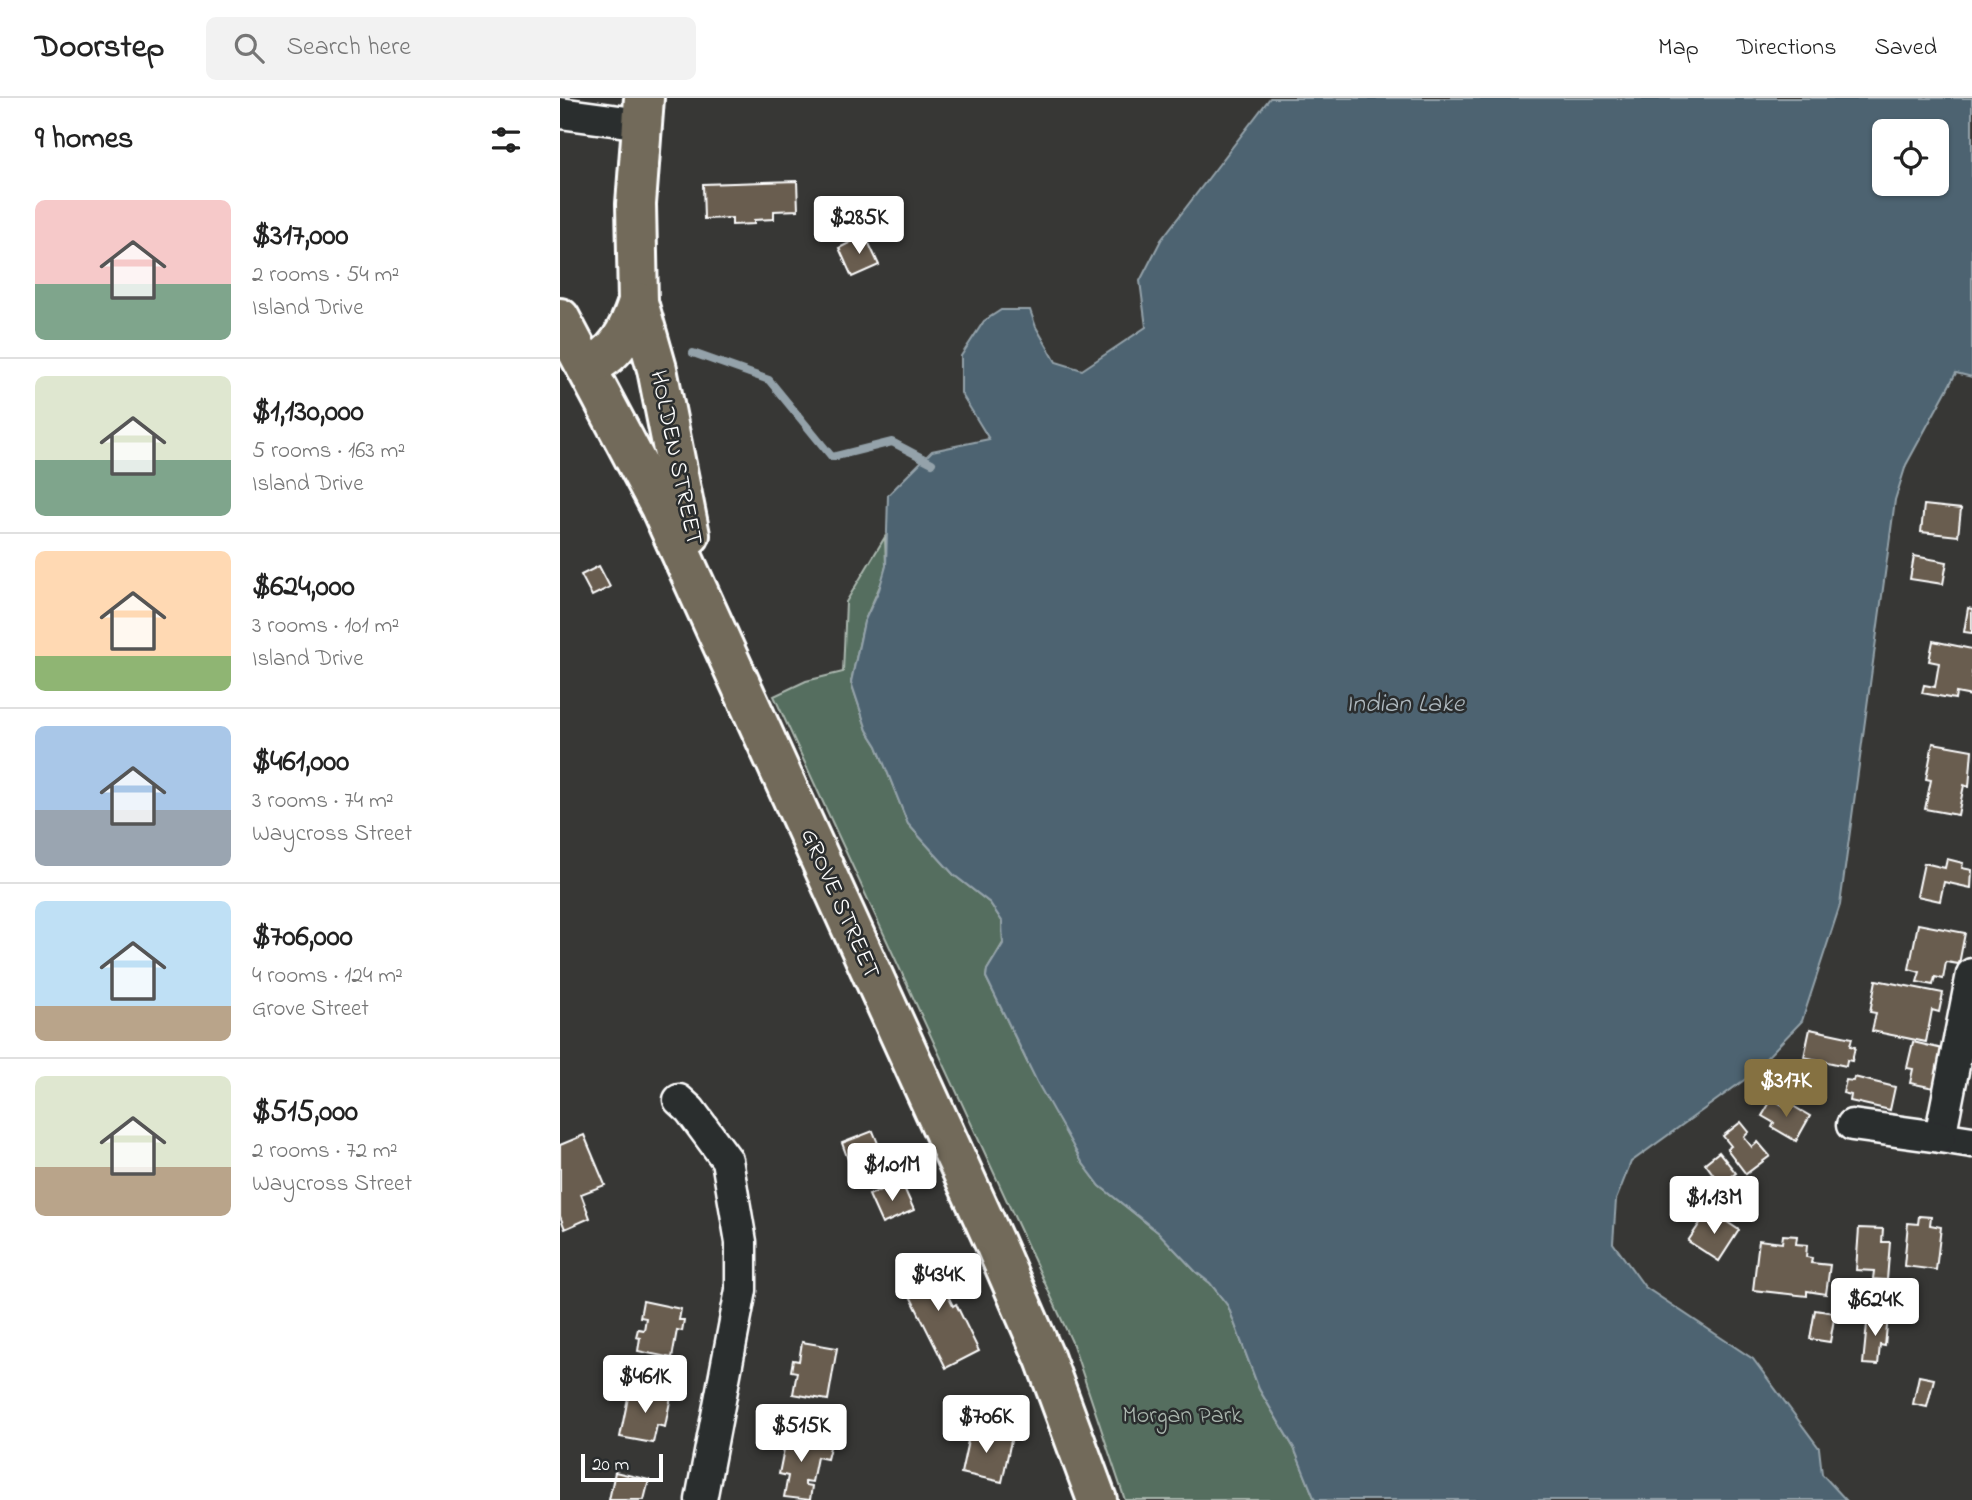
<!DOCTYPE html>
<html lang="en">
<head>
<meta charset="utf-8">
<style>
	:root { --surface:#fff; --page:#f2f2f2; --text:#222; --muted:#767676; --line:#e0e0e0; --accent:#857141 }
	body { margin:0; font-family:"Indie Flower",sans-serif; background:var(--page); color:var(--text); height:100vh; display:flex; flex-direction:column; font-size:26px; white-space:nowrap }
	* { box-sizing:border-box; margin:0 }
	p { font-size:23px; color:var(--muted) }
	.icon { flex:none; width:38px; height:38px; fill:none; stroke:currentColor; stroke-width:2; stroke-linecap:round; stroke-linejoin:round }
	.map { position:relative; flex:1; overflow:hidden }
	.details { display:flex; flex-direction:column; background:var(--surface); width:560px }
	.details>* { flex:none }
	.tools { position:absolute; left:1312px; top:21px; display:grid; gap:14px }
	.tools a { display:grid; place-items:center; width:77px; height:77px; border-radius:10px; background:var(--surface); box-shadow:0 2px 5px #0004; font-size:35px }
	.scale { position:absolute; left:21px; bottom:18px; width:82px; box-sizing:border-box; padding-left:7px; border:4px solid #fff; border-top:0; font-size:19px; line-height:24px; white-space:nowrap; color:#fff; -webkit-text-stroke:5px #2a2d2e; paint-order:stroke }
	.price { position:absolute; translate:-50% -60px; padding:0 16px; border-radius:7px; background:#fff; color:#222; font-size:23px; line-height:46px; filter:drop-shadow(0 2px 4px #0008) }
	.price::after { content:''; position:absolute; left:50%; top:42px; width:21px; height:16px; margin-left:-10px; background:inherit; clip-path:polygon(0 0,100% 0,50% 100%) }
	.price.active { background:var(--accent); color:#fff }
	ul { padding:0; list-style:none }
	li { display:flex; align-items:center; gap:21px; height:175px; padding:0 35px }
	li+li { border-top:2px solid var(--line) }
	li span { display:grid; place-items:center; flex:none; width:196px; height:140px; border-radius:10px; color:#555 }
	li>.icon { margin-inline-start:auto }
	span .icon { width:84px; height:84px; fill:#fffc; stroke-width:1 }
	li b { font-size:30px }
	h2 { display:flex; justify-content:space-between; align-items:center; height:84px; padding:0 35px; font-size:30px }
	header { display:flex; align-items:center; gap:42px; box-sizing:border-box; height:98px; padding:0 35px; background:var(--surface); border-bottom:2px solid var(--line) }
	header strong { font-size:33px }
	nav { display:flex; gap:38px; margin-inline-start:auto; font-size:24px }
	.search { width:490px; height:63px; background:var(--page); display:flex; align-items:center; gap:18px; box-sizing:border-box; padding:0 24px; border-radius:10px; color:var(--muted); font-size:26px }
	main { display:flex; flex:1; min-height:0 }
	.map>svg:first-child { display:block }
	.green { fill:#546e5e; stroke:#aab6ae; stroke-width:2 }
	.water { fill:#4d6471; stroke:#94a2aa; stroke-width:2; fill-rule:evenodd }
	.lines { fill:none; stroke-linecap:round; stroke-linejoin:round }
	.stream { stroke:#94a2aa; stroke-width:8 }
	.building { fill:#695d50; stroke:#fff; stroke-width:2 }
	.minor-casing { stroke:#fff; stroke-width:35 }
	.major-casing { stroke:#fff; stroke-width:44 }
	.minor { stroke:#2a2d2e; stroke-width:30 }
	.major { stroke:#726b5a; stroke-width:38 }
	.labels { text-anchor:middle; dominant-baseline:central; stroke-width:5; stroke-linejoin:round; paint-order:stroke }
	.street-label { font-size:24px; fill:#fff; stroke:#2a2d2e }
	.park-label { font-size:24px; fill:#aab6ae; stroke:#2a2d2e }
	.water-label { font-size:26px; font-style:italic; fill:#afb9bf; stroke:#2a2d2e }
</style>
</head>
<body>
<header>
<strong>Doorstep</strong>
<div class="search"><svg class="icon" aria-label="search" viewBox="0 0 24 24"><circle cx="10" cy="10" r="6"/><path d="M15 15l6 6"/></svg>Search here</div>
<nav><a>Map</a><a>Directions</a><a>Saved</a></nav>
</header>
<main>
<section class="details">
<h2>9 homes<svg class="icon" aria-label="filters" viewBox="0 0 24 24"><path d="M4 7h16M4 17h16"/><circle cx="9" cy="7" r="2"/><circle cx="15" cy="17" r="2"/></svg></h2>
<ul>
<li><span style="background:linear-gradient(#f6c9c9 60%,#7fa58c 0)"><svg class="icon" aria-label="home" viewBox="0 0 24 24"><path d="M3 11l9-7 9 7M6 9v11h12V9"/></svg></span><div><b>$317,000</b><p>2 rooms · 54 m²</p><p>Island Drive</p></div></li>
<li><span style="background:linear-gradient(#dfe7d0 60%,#7fa58c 0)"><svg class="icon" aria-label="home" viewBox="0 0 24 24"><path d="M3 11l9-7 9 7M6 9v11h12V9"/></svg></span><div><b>$1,130,000</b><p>5 rooms · 163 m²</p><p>Island Drive</p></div></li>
<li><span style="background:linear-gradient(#ffd9b3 75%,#8fb573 0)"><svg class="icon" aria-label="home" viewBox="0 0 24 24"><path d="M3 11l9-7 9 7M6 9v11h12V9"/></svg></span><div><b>$624,000</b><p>3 rooms · 101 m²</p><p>Island Drive</p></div></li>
<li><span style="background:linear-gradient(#a9c7e8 60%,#9aa5b1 0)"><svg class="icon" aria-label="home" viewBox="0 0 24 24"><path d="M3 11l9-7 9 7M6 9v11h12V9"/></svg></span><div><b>$461,000</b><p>3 rooms · 74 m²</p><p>Waycross Street</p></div></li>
<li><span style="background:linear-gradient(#bfe0f5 75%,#b9a48a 0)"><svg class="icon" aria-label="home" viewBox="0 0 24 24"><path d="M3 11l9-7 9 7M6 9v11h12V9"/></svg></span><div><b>$706,000</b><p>4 rooms · 124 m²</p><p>Grove Street</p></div></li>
<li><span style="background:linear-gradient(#dfe7d0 65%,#b9a48a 0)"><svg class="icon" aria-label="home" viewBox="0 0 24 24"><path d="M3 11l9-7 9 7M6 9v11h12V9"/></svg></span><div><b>$515,000</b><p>2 rooms · 72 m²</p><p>Waycross Street</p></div></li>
</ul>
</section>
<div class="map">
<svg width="1412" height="1402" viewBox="0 0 1412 1402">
	<rect width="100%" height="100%" fill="#373735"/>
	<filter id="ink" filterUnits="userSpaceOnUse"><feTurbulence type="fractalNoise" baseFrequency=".0143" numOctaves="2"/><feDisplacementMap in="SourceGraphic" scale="14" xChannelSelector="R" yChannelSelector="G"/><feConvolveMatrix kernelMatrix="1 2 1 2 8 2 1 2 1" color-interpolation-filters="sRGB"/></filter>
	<g filter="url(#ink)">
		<polygon class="green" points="325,439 326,468 323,481 304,524 291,584 307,632 317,648 348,726 394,777 430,805 442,823 443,845 427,872 426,879 467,964 522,1064 540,1088 599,1135 636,1174 650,1185 668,1208 699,1291 734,1350 755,1402 565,1402 512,1244 214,598 246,583 283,574 286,504"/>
		<path class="water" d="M710 0H1412V279L1396 275 1346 367 1335 402 1280 807 1242 923 1187 980 1071 1064 1056 1102 1053 1145 1085 1189 1193 1261 1259 1350 1262 1376 1286 1402H755L734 1350 699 1291 668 1208 650 1185 636 1174 599 1135 540 1088 522 1064 477 984 426 879 427 872 443 846 442 823 430 805 394 777 348 726 317 648 307 632 291 584 304 524 319 492 326 468 328 397 372 353 429 341 401 295V258L424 223 441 212H470L476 229 496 264 522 272 586 229 580 183 601 142ZM1325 33H1377V86H1325Z"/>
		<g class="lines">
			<polyline class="stream" points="133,255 209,282 272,359 332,344 372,365"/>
		</g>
		<g class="building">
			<polygon points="237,83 238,112 214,113 214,121 194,122 194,126 172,127 172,120 144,121 143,86"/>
			<polygon points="305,137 319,167 292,179 279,150"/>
			<polygon points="1364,407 1401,411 1398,438 1361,434"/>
			<polygon points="1354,458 1387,464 1383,486 1350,481"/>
			<polygon points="39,468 50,489 32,498 21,477"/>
			<polygon points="1408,510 1412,511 1412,535 1404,534"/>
			<polygon points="1373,543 1412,551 1412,598 1396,595 1395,601 1362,595 1364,587 1375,589 1379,565 1369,563"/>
			<polygon points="1373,645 1412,652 1409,689 1404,687 1398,717 1365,711 1371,682 1366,681"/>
			<polygon points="1387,761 1403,765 1402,770 1412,772 1411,790 1384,784 1380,803 1357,798 1364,765 1385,770"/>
			<polygon points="1358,826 1405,835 1399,866 1386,864 1383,881 1375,879 1373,887 1357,884 1360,874 1349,871"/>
			<polygon points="1316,882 1383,895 1379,914 1372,912 1366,944 1312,933 1316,915 1310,914"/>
			<polygon points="1250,931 1292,940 1290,948 1295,949 1292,963 1287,962 1286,968 1244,959"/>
			<polygon points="1353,944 1387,952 1381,978 1377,978 1374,990 1350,985 1353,971 1347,970"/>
			<polygon points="1294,979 1335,989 1330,1012 1290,1003 1291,997 1283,995 1286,982 1293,983"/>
			<polygon points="1212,1001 1224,1008 1226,1004 1250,1018 1236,1043 1212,1029 1214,1025 1202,1018"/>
			<polygon points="1181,1024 1189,1034 1184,1039 1192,1049 1198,1044 1210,1058 1186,1076 1167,1051 1171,1048 1163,1038"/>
			<polygon points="313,1033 325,1063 293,1075 282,1045"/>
			<polygon points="24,1037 45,1087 21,1096 30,1120 5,1131 0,1118 0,1047"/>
			<polygon points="1159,1054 1176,1075 1161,1087 1145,1065"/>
			<polygon points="341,1083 354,1112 322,1126 309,1097"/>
			<polygon points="1149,1112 1179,1132 1159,1163 1128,1143"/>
			<polygon points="1359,1118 1371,1119 1370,1127 1381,1129 1376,1172 1344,1168 1348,1125 1358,1126"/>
			<polygon points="1299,1130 1323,1131 1322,1144 1330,1144 1327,1182 1313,1181 1314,1173 1296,1172"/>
			<polygon points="1223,1137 1237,1138 1236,1146 1247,1147 1246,1159 1252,1160 1251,1165 1270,1167 1266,1196 1247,1193 1247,1198 1193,1192 1199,1142 1222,1145"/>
			<polygon points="369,1159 393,1208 396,1206 419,1253 386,1270 338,1174"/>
			<polygon points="83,1203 121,1211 119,1222 124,1222 122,1233 117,1232 112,1260 78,1253 80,1240 76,1239 78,1231 84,1232 86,1220 80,1219"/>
			<polygon points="1255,1212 1275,1215 1270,1244 1250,1241"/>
			<polygon points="1308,1216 1328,1218 1325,1248 1320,1247 1318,1267 1303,1266"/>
			<polygon points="242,1244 277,1250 268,1302 233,1296 237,1274 231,1273 233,1262 239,1263"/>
			<polygon points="1359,1278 1374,1281 1367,1309 1353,1306"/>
			<polygon points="70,1290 111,1298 105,1329 97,1327 93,1345 60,1339"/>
			<polygon points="411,1329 452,1338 442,1384 401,1375"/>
			<polygon points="227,1336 271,1345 267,1361 257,1359 252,1384 245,1383 245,1387 252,1388 250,1402 224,1399 228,1378 219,1376"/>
			<polygon points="55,1374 89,1382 84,1402 49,1402"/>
		</g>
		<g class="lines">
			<g class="minor-casing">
				<g id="minor">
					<polyline points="0,15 82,26"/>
					<polyline points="1412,876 1380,1039 1412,1044"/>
					<polyline points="119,1002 130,1012 167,1062 181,1144 181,1192 141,1402"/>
					<polyline points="1292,1027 1380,1039"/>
				</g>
			</g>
			<g class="major-casing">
				<g id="major">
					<polyline points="84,0 76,106 78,204 97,271 130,437"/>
					<polyline points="0,220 99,407 435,1146 485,1261 537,1402"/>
					<path d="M26 269C57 258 68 233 78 204"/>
				</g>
			</g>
			<use href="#minor" class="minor"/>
			<use href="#major" class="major"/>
		</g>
	</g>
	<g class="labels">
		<g class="street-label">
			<text transform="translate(115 360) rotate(78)">HOLDEN STREET</text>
			<text transform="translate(279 806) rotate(66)">GROVE STREET</text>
		</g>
		<g class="park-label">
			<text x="622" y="1318">Morgan Park</text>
		</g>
		<g class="water-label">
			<text x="845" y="607">Indian Lake</text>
		</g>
	</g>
</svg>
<div class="tools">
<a><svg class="icon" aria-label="locate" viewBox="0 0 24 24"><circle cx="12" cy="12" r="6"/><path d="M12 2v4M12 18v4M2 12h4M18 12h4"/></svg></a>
</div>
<div class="scale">20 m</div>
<b class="price" style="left:299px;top:158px">$285K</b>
<b class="price active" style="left:1226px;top:1021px">$317K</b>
<b class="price" style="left:332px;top:1105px">$1.01M</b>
<b class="price" style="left:1154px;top:1138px">$1.13M</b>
<b class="price" style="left:378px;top:1215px">$434K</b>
<b class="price" style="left:1315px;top:1240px">$624K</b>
<b class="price" style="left:85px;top:1317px">$461K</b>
<b class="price" style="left:426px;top:1357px">$706K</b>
<b class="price" style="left:241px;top:1366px">$515K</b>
</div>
</main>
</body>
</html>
